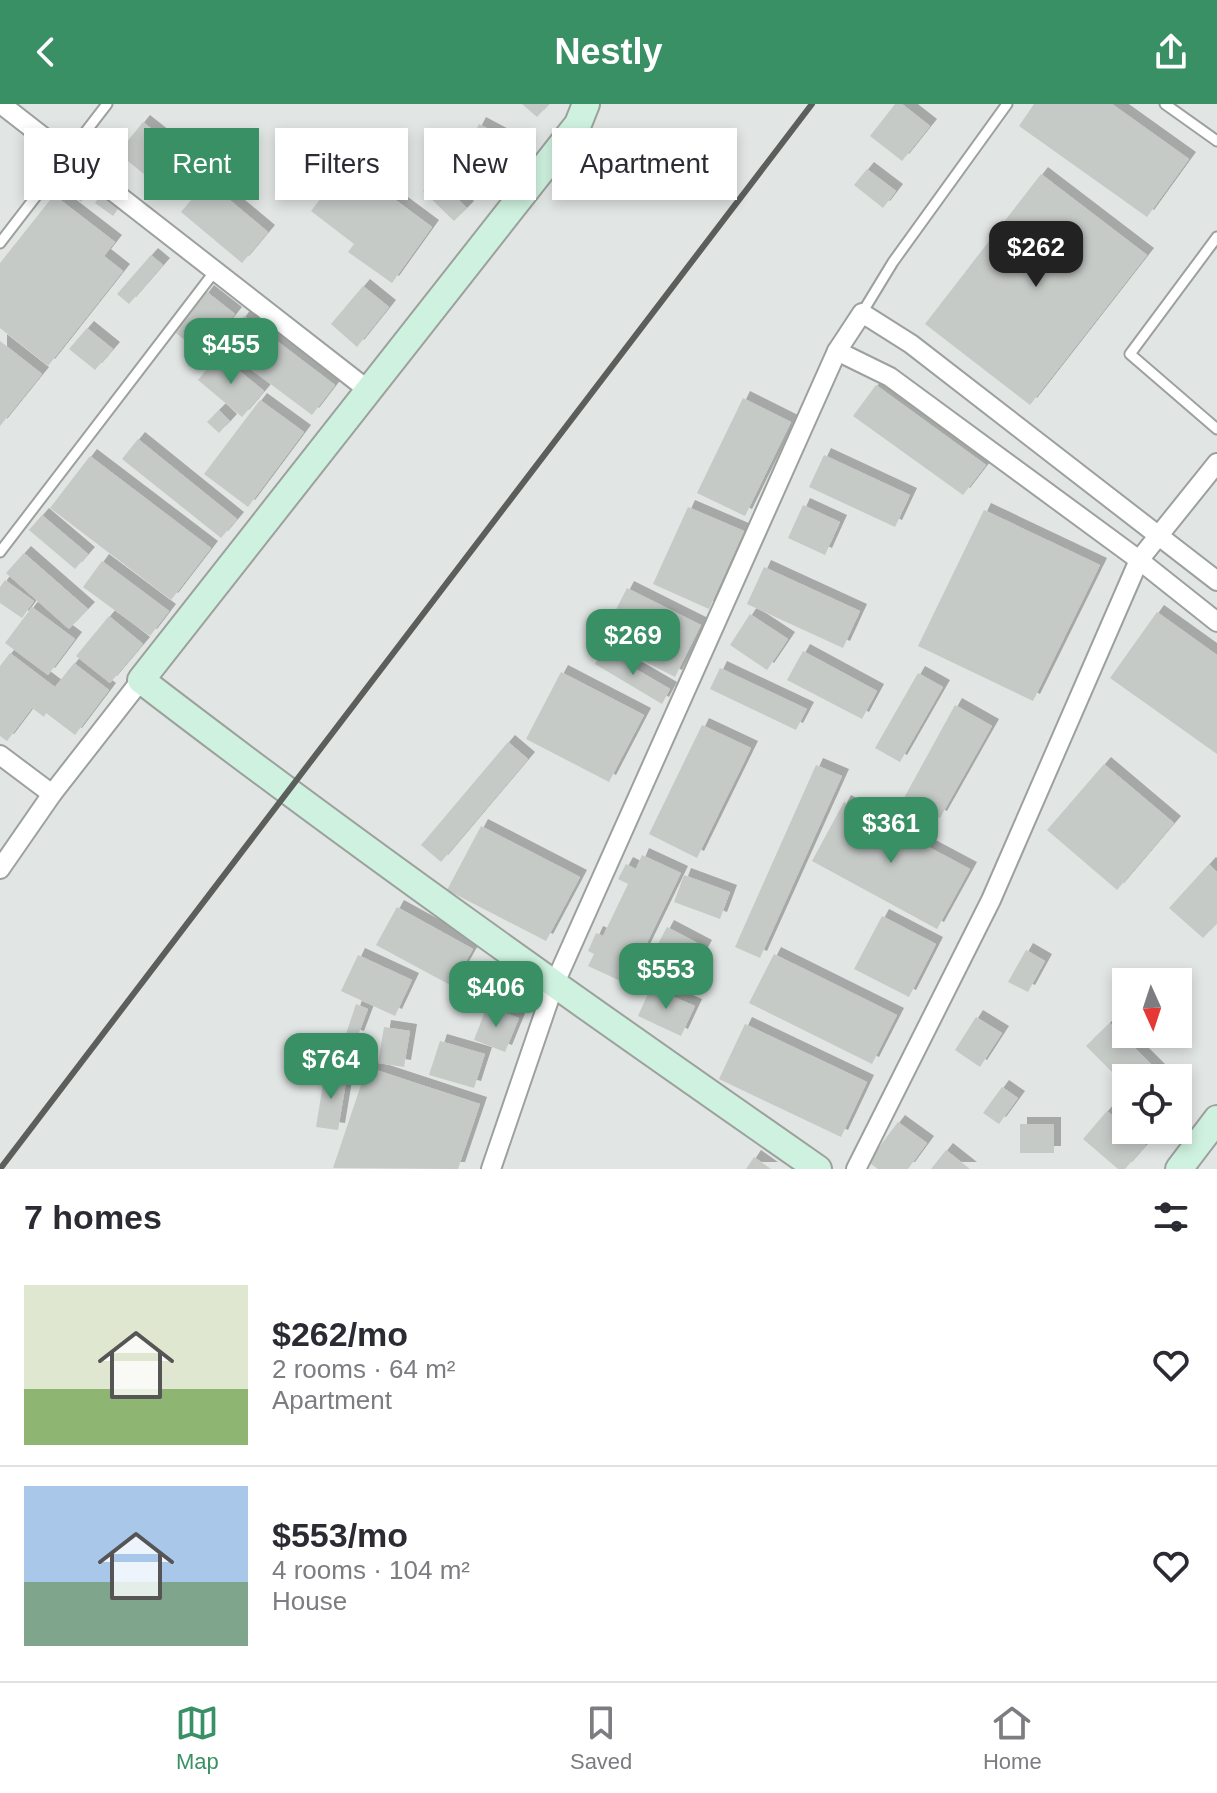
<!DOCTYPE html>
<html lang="en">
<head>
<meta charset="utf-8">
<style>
	:root { --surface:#fff; --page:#f7f7f7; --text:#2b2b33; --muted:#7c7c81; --line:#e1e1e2; --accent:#399065 }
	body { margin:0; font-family:Helvetica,sans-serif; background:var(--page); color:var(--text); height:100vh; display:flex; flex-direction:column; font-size:30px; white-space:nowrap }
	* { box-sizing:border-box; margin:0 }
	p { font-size:26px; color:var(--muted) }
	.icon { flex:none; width:44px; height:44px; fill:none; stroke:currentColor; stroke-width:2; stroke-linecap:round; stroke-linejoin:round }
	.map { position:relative; height:1065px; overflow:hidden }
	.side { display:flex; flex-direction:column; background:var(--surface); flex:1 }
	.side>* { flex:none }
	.top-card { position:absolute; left:24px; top:24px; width:800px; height:72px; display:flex; gap:16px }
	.needle { width:52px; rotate:177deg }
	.tools { position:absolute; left:1112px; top:864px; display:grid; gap:16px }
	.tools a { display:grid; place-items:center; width:80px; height:80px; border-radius:0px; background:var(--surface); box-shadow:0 4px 12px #0003; font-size:40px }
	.price { position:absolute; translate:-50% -68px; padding:0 18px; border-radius:16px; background:var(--accent); color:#fff; font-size:26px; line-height:52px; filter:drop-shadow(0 2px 4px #0008) }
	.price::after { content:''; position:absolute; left:50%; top:48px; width:24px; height:18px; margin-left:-12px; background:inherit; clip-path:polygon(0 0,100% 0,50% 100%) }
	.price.on { background:#222; color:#fff }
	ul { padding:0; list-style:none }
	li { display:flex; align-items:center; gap:24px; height:200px; padding:0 24px }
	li+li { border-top:2px solid var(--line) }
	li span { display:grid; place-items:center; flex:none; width:224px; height:160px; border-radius:0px; color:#555 }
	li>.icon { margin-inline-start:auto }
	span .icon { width:96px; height:96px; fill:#fffc; stroke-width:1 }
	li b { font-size:34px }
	h2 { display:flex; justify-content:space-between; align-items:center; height:96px; padding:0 24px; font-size:34px }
	.chip { padding:0 28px; border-radius:0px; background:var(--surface); box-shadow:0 4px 12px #0003; font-size:28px; line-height:72px }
	.chip.on { background:var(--accent); color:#fff }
	header { display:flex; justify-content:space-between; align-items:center; height:104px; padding:0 24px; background:var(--accent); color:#fff; font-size:36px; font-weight:800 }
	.tabs { display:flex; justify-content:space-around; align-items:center; height:112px; border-top:2px solid var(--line); background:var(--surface); font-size:22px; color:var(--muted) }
	.tabs a { display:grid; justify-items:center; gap:4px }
	.tabs .on { color:var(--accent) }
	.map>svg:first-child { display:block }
	.building { fill:#c6cac7; filter:url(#shadow) }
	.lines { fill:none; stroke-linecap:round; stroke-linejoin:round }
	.lane-casing { stroke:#9da19e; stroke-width:13 }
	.street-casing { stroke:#9da19e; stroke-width:22 }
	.secondary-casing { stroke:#9da19e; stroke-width:30 }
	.lane { stroke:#fff; stroke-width:9 }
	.street { stroke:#fff; stroke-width:18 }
	.secondary { stroke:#cff2e0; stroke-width:26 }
	.rail { stroke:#5c5e5c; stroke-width:6 }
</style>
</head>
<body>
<header><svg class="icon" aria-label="back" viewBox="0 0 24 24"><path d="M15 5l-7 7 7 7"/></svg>Nestly<svg class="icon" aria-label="share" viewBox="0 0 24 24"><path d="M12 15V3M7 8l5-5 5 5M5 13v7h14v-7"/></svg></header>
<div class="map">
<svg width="1217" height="1065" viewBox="0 0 1217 1065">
	<defs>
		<filter id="shadow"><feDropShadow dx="7" dy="-7" stdDeviation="0" flood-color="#0004"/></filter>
	</defs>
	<rect width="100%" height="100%" fill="#e1e5e3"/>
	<g class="building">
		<polygon points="522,0 549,0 537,13"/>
		<polygon points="895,0 902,0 930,22 902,57 870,32"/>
		<polygon points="1034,0 1112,0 1189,55 1147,113 1019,22"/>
		<polygon points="143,18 196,60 171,92 118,49"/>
		<polygon points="479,20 522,43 498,87 456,65"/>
		<polygon points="347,60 432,123 392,179 348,148 354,140 311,107"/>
		<polygon points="867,65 896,87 883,104 854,81"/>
		<polygon points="1041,70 1147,151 1030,301 925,220"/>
		<polygon points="67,73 88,88 81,98 60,82"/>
		<polygon points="436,74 467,104 454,117 423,87"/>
		<polygon points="207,77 268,128 242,159 181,108"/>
		<polygon points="102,89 120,102 113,112 95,99"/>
		<polygon points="54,91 115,138 104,152 123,167 48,262 0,224 0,159"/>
		<polygon points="151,151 163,161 129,200 117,190"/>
		<polygon points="363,182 389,203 357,243 331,220"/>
		<polygon points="207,188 235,210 203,250 176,229"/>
		<polygon points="244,212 335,281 312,311 221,243"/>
		<polygon points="87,224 113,245 95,266 69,245"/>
		<polygon points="0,237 42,270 0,322"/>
		<polygon points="219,250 264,287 242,313 198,276"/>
		<polygon points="876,281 986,361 963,391 853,312"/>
		<polygon points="743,294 791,318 745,412 697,389"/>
		<polygon points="260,296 304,328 248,403 204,370"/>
		<polygon points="219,306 230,317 219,329 207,318"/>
		<polygon points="138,335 237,415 221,434 122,355"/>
		<polygon points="824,351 910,391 895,423 809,383"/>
		<polygon points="90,352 211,444 171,496 50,404"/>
		<polygon points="803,401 840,418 825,451 788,434"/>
		<polygon points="688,403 744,427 709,505 653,480"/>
		<polygon points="984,406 1100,461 1033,597 918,542"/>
		<polygon points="42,411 88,450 75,465 29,426"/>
		<polygon points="24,449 88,505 69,525 6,469"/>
		<polygon points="102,457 169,507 150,532 83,483"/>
		<polygon points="764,463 860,507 843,544 747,500"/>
		<polygon points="5,476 34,497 22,514 0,499 0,483"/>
		<polygon points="627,484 701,521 675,573 601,535"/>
		<polygon points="32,503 75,535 48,571 5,539"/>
		<polygon points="1157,508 1217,551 1217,650 1110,574"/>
		<polygon points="750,510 788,535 767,566 730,541"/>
		<polygon points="109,512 143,540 110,579 76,552"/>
		<polygon points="603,546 670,585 662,600 595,560"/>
		<polygon points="803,547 877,587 862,615 787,576"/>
		<polygon points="10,549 55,583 74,559 109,586 75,631 46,609 44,613 32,604 7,637 0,632 0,562"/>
		<polygon points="720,564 807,605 796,626 710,585"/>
		<polygon points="561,568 644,611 609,678 526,635"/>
		<polygon points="918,569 943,583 900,658 875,644"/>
		<polygon points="955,601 992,622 940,714 904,694"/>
		<polygon points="702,621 751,644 697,754 649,730"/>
		<polygon points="508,638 528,655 441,758 421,741"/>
		<polygon points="1104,660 1174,719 1117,786 1047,726"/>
		<polygon points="816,661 842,672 760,854 735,843"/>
		<polygon points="844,698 970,765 937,825 812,757"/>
		<polygon points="481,722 580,773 546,837 447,786"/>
		<polygon points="642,751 681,769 627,880 588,862 594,850 588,847 596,829 603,832 628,780 618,775 626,760 636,765"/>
		<polygon points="1209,760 1217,768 1217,819 1203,834 1169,804"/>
		<polygon points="684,771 730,788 720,815 674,798"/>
		<polygon points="397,803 473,845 452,882 376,841"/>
		<polygon points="882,812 936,840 909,893 854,865"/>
		<polygon points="667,823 705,843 689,872 651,853"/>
		<polygon points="1026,846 1045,857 1028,888 1008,878"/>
		<polygon points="774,850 897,911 872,960 749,899"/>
		<polygon points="358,851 412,876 395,912 341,887"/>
		<polygon points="651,883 695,902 681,932 638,912"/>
		<polygon points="356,900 368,905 357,934 346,930"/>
		<polygon points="487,902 519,914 505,948 474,936"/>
		<polygon points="976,913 1002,929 980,963 955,946"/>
		<polygon points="1110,919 1165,974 1126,974 1126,982 1086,942"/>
		<polygon points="745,920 867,978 841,1033 719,975"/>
		<polygon points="384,923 410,927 404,963 378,959"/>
		<polygon points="440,937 485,950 474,984 429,971"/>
		<polygon points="367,963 480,1000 458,1065 333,1064"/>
		<polygon points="325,968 347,972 338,1026 316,1023"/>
		<polygon points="1002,983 1018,994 999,1020 983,1009"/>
		<polygon points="1107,1007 1146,1041 1125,1065 1118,1065 1083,1035"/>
		<polygon points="898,1018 927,1039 908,1065 878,1065 868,1058"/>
		<rect x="1020" y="1020" width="34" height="29"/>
		<polygon points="946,1046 970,1065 931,1065"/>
		<polygon points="754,1053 771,1065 746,1065"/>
	</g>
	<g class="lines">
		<g class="lane-casing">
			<g id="lane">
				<polyline points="1165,0 1217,37"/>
				<polyline points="1217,133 1130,250 1217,325"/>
				<polyline points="0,139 107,0"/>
				<polyline points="862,209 893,158 1007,0"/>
				<polyline points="0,448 215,167"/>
			</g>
		</g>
		<g class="street-casing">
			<g id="street">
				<polyline points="1,0 368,286"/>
				<polyline points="837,247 890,273 1139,456 1217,518"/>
				<polyline points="0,651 52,690"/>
				<polyline points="0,765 52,690 141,576"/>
				<polyline points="491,1065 554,881 837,247 862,209 911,240 1217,477"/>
				<polyline points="856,1065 991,796 1139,456 1217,359"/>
			</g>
		</g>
		<g class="secondary-casing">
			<g id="secondary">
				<path d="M586 0 578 20 141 576C362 746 590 906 818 1065"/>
				<polyline points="1179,1065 1217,1015"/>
			</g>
		</g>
		<use href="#lane" class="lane"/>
		<use href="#street" class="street"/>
		<use href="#secondary" class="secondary"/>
		<polyline class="rail" points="0,1065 812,0"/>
	</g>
</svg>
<div class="tools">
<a><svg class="needle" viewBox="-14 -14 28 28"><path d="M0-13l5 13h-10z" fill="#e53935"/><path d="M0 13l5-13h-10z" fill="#7c7c81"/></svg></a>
<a><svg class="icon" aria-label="locate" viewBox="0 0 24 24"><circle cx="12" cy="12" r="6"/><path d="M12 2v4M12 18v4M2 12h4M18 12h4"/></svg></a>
</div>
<b class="price on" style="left:1036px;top:185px">$262</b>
<b class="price" style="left:231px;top:282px">$455</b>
<b class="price" style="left:633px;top:573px">$269</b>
<b class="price" style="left:891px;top:761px">$361</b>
<b class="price" style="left:666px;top:907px">$553</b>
<b class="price" style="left:496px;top:925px">$406</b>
<b class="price" style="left:331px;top:997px">$764</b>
<div class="top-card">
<a class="chip">Buy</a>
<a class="chip on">Rent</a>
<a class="chip">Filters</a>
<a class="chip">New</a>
<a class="chip">Apartment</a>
</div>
</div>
<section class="side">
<h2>7 homes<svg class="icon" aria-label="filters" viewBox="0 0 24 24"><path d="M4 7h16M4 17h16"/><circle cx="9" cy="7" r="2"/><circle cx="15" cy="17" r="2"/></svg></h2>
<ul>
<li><span style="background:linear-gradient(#dfe7d0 65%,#8fb573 0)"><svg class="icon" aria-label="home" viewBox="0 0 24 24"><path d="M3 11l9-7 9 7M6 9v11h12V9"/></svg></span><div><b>$262/mo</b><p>2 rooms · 64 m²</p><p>Apartment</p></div><svg class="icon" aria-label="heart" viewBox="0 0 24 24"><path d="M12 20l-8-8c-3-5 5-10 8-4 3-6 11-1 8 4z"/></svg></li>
<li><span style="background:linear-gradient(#a9c7e8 60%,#7fa58c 0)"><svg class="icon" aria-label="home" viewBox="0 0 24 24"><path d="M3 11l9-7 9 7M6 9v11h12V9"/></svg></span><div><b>$553/mo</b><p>4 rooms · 104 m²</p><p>House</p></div><svg class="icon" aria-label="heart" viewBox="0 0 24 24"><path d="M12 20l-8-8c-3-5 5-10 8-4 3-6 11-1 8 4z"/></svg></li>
</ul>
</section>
<nav class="tabs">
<a class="on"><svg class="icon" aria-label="map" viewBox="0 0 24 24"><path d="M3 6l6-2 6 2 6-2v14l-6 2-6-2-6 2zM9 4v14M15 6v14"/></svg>Map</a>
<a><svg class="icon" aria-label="saved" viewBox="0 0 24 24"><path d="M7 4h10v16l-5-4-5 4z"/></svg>Saved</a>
<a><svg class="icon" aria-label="home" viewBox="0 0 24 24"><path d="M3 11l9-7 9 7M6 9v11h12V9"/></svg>Home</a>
</nav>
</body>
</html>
